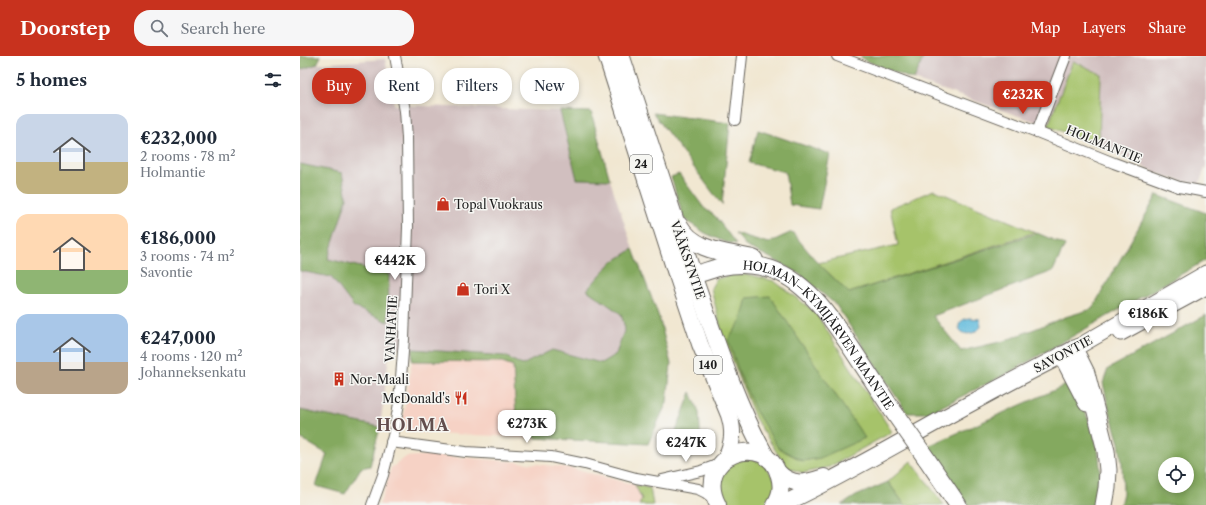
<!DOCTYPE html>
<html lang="en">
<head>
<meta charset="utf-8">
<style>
	:root { --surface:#fff; --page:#f6f6f7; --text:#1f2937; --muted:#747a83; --accent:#c8321e }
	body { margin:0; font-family:"Libre Caslon Text",serif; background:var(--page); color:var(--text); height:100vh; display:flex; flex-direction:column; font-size:15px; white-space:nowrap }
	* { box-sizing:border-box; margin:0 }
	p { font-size:13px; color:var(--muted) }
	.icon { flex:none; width:22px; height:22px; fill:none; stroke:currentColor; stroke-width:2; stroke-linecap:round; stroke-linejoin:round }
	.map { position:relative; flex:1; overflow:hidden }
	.drawer { display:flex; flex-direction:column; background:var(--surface); width:300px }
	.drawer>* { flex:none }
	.hud { position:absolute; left:12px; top:12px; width:380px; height:36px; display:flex; gap:8px }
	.fabs { position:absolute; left:858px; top:401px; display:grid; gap:8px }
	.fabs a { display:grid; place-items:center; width:36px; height:36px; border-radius:50%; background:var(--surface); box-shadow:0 2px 6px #0003; font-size:20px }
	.price { position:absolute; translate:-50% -34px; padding:0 9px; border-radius:8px; background:#fff; color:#222; font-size:13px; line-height:26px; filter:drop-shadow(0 1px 2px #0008) }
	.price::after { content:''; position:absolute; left:50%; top:24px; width:12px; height:9px; margin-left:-6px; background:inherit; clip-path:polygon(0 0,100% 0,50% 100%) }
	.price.on { background:var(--accent); color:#fff }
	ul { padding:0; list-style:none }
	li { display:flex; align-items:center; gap:12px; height:100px; padding:0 16px }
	li span { display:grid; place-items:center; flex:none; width:112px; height:80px; border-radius:12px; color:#555 }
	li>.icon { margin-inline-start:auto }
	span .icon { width:48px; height:48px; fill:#fffc; stroke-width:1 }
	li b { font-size:17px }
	h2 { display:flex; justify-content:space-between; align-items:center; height:48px; padding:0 16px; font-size:17px }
	.chip { padding:0 14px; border-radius:16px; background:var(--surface); box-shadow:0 2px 6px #0003; font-size:14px; line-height:36px }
	.chip.on { background:var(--accent); color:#fff }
	header { display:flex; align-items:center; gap:24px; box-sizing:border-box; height:56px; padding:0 20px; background:var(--accent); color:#fff }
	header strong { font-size:19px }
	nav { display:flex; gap:22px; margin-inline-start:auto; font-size:14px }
	.search { width:280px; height:36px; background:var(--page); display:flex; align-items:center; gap:10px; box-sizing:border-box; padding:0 14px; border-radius:16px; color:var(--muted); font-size:15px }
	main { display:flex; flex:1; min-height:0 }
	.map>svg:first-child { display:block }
	.built { fill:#f6d2c5 }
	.industrial { fill:#d1bfbf }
	.green { fill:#a6c36a; stroke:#617043 }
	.forest { fill:#84a95e; stroke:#50623d; fill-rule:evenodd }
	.water { fill:#5ebadc; stroke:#3d6b7c }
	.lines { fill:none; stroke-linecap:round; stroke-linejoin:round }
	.minor-casing { stroke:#67635b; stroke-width:12 }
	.secondary-casing { stroke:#67635b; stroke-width:17 }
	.primary-casing { stroke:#67635b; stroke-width:18 }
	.trunk-casing { stroke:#67635b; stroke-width:19 }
	.minor { stroke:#fff; stroke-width:10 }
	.secondary { stroke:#fff; stroke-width:15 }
	.primary { stroke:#fff; stroke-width:16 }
	.trunk { stroke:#fff; stroke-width:17 }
	.trunk-bridge-casing { stroke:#67635b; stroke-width:19; stroke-linecap:butt }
	.trunk-bridge { stroke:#fff; stroke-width:17 }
	.labels { text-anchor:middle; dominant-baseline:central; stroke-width:3; stroke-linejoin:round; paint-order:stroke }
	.shield { fill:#f6f6f2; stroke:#5d5d5c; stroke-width:1 }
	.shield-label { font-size:11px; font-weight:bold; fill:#1c1c1c }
	.street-label { font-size:12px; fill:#1c1c1c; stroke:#f6f6f2 }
	.poi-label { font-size:12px; fill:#1c1c1c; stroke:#f6f6f2; text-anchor:start }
	.district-label { font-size:16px; font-weight:bold; letter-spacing:1px; fill:#634e4d; stroke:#f6f6f2 }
</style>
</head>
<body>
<header>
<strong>Doorstep</strong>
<div class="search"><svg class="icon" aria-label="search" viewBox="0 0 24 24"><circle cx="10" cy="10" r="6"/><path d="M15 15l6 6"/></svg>Search here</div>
<nav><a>Map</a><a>Layers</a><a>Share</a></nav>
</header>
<main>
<section class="drawer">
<h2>5 homes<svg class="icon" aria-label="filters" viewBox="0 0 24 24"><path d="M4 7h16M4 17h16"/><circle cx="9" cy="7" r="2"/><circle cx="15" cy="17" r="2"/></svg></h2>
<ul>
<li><span style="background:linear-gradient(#c9d6e8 60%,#c2b280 0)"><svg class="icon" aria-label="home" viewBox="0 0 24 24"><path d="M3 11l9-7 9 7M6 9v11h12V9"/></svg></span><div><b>€232,000</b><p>2 rooms · 78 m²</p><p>Holmantie</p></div></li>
<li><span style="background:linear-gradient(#ffd9b3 70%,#8fb573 0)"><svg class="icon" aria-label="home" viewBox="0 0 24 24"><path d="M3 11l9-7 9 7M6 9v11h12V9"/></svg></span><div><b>€186,000</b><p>3 rooms · 74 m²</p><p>Savontie</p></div></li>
<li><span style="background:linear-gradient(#a9c7e8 60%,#b9a48a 0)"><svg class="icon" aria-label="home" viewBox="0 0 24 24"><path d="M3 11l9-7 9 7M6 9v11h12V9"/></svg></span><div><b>€247,000</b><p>4 rooms · 120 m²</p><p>Johanneksenkatu</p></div></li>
</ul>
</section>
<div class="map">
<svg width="906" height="449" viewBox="0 0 906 449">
	<rect width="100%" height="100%" fill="#f6f6f2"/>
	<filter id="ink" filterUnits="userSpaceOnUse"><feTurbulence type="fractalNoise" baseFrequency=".025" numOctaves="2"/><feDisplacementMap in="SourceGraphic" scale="8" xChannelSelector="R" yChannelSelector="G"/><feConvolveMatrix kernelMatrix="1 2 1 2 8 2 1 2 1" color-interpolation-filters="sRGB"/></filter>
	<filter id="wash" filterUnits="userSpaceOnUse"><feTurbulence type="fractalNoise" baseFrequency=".012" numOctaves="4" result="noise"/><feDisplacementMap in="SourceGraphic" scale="16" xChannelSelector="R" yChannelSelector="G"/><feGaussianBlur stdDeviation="0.9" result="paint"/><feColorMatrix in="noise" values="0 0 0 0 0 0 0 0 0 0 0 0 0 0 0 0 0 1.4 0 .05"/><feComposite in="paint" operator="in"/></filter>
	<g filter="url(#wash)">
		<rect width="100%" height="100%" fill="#f1e7d1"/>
		<g class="built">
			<polygon points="112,305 202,306 213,310 216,361 235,382 112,376 105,371 102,368"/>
			<polygon points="130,399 219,406 270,412 335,429 342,443 339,449 79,449 83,439 91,412 106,401"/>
		</g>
		<g class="industrial">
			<polygon points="624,0 906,0 906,110 899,128 869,122 799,90 801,18 773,5 748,70 614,24"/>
			<polygon points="85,3 94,49 260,55 277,122 310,124 333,193 311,207 287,234 321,258 325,272 316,298 301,307 252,294 222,309 205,300 90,292 80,371 0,354 0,14 17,8"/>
		</g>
		<g class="green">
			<polygon points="773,5 801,18 799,90 748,70"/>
			<polygon points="634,134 735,176 549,237 518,207 598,189 590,152"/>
			<polygon points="432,219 451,219 474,225 515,256 592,376 529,411 503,417 486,411 455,362 422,277 411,232 416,223"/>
			<path d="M444 402 462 405 477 427 468 449H429C420 439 417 423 427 411 431 407 439 405 444 402Z"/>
			<polygon points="611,405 644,449 605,449 588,426"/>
			<polygon points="335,429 350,432 353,449 339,449 342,443"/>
		</g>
		<g class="forest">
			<polygon points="0,0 21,0 17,8 0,14"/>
			<polygon points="560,0 624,0 614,24 564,4"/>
			<polygon points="260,55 291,56 310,124 277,123"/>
			<polygon points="353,57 430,67 422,149"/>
			<polygon points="458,74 530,98 519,153 490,149 485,116 449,107"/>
			<polygon points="0,108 42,117 47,142 28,203 89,218 88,266 54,251 31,221 0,215"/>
			<polygon points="379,118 404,152 415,160 436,188 424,186 405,177 384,163 371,121"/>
			<polygon points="857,139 906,157 906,204 710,316 629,357 607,357 536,249 498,217 465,199 447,191 435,177 468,187 492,176 518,207 549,237 737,177 765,189 753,215 633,260 661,295 704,285 765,261 792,253"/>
			<polygon points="333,193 359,261 371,308 367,346 348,388 235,382 216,361 213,310 202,306 112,305 113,293 205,300 222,309 252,294 301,307 316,298 325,272 321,258 287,234 311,207"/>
			<polygon points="470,240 547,356 565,382 520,402 503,405 478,392 455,354 440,319 428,284 441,265 447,242"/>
			<path d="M906 259V449H820L823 437 822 407 819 387 809 353 803 327 808 313ZM865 408H887V430H865Z"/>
			<path d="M766 329H768C793 361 809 409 795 449H668L628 390Z"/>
			<polygon points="391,336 399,356 401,388 383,394 369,393"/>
			<polygon points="0,354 80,371 70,410 61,412 45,438 16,430 27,398 0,382"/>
			<polygon points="588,426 605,449 542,449 556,440"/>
		</g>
		<path class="water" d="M669 262 680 263 681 271C664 289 648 266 669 262Z"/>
	</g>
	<g filter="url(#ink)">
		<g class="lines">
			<g class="minor-casing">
				<g id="minor">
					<polyline points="537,0 737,76 814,107 879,131 906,136"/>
					<polyline points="435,64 442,0"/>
					<polyline points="737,76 766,0"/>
					<polyline points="91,386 166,396 251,401 285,408 336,422 398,433 406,437 415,444"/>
					<polyline points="362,424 401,415 420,408"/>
					<polyline points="72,449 83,419 94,376 99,347 104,283 108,171 107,82 105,55 95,0"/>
				</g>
			</g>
			<g class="secondary-casing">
				<g id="secondary">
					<polyline points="821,277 906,231"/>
					<polyline points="774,293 906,217"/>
				</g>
			</g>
			<g class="primary-casing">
				<g id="primary">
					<path d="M376 216 400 288 429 359C434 375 433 386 426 402"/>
					<path d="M393 219C415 281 435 345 467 402"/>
					<path d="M478 416C492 431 506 427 524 421"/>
					<path d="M418 449C392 399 467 374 479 420 482 430 481 440 474 449"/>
					<path d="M481 449C548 418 611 379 677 344 709 326 741 310 774 293"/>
				</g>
			</g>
			<g class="trunk-casing">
				<g id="trunk">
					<path id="s1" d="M307 0 376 216C392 223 404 215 420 211 430 209 440 208 450 209 500 212 529 259 554 296 567 316 580 335 593 355"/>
					<polyline points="321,0 393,219"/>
					<path d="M379 169C394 196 427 196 454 203"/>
					<polyline points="774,293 786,317 806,395 808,414 807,432 804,449"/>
					<polyline points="762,299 787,347"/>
					<polyline points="626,402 658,449"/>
				</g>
			</g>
			<use href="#minor" class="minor"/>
			<use href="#secondary" class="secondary"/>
			<use href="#primary" class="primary"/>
			<use href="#trunk" class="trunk"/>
			<g class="trunk-bridge-casing">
				<polyline id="trunk-bridge" points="593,355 626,402"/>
			</g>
			<use href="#trunk-bridge" class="trunk-bridge"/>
		</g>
	</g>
	<defs>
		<g id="shop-bare" transform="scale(1.08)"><path d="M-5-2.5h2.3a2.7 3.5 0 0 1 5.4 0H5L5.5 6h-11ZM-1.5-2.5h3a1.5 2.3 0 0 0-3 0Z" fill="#c8321e" stroke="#f6f6f2" stroke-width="2.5" paint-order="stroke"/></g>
		<g id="building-bare" transform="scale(1.08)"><path d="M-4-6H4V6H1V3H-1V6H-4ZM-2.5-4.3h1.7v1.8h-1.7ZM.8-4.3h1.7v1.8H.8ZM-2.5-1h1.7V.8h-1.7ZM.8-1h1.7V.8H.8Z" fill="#c8321e" stroke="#f6f6f2" stroke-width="2.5" paint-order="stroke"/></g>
		<g id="restaurant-bare" transform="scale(1.08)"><path d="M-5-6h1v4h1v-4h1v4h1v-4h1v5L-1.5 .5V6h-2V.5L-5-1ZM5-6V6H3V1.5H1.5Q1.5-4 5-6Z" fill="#c8321e" stroke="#f6f6f2" stroke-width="2.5" paint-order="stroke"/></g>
	</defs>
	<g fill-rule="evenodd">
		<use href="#shop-bare" x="143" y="148"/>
		<use href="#shop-bare" x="163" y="233"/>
		<use href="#building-bare" x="39" y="323"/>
		<use href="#restaurant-bare" x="161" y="342"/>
	</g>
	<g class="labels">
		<g class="shield">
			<rect x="330" y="99" width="22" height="18" rx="3"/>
			<rect x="394" y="300" width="28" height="18" rx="3"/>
		</g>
		<g class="shield-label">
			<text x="341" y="108">24</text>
			<text x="408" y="309">140</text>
		</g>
		<g class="street-label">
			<text transform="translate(804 88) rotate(22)">HOLMANTIE</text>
			<text transform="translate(388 204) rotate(71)">VÄÄKSYNTIE</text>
			<text transform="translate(91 273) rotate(-87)">VANHATIE</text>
			<text stroke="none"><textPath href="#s1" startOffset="403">HOLMAN–KYMIJÄRVEN MAANTIE</textPath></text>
			<text transform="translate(763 298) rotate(-28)">SAVONTIE</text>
		</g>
		<g class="poi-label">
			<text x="154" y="148">Topal Vuokraus</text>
			<text x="174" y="233">Tori X</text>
			<text x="50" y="323">Nor-Maali</text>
			<text x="150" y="342" text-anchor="end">McDonald's</text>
		</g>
		<g class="district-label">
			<text x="113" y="369">HOLMA</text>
		</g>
	</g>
</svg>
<div class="fabs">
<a><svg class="icon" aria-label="locate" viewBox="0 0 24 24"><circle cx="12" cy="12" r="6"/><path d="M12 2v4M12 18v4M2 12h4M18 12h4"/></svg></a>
</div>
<b class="price on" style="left:723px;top:59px">€232K</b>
<b class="price" style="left:95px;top:225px">€442K</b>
<b class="price" style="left:848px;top:278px">€186K</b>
<b class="price" style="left:227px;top:388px">€273K</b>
<b class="price" style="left:386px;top:407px">€247K</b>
<div class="hud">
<a class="chip on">Buy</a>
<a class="chip">Rent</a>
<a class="chip">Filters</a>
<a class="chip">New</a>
</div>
</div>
</main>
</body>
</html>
